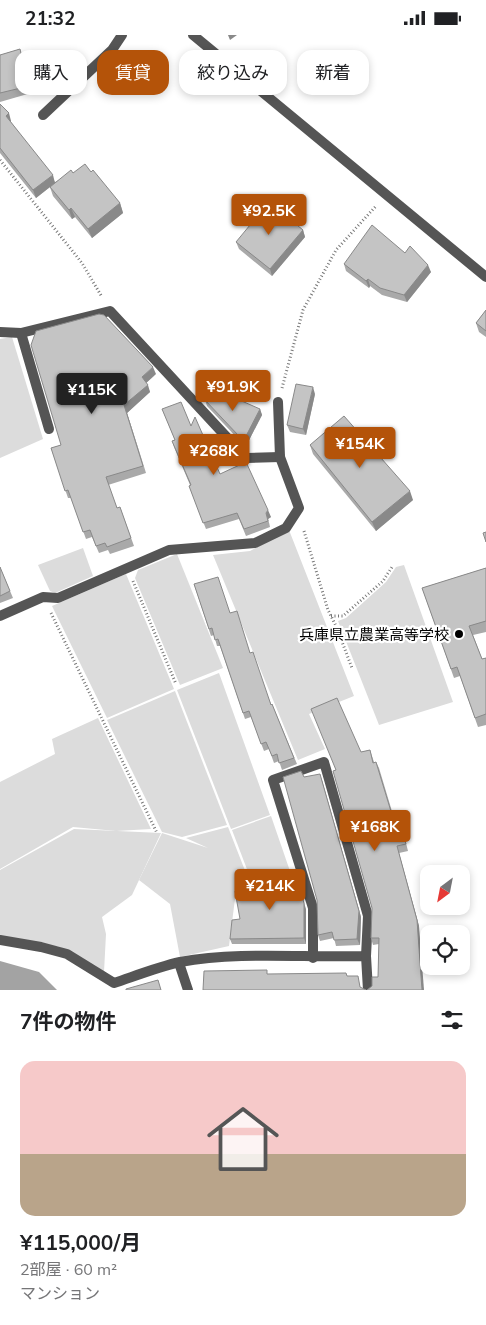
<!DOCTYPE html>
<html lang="ja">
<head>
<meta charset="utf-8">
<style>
	:root { --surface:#fff; --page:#f6f6f6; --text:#202124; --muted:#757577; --accent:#b45309 }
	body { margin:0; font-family:Mulish,"Noto Sans JP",sans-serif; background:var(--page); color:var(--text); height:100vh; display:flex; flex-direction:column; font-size:19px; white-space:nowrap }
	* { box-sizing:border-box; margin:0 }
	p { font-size:16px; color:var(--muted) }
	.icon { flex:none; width:28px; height:28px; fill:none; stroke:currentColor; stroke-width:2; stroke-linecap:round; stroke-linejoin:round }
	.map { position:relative; height:955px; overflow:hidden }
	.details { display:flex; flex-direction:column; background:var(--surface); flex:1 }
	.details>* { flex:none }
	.guide { position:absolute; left:15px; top:15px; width:456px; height:45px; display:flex; gap:10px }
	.needle { width:32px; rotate:212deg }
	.controls { position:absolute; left:420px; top:830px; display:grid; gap:10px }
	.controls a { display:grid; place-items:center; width:50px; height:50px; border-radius:10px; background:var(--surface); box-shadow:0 2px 8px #0003; font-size:25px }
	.price { position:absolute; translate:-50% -42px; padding:0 11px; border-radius:5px; background:var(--accent); color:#fff; font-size:16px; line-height:32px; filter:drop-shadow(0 1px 2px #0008) }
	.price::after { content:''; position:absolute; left:50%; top:30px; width:15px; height:11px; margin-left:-8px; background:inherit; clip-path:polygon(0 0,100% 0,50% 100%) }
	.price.active { background:#222; color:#fff }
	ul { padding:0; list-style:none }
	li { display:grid; align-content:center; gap:10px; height:265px; padding:0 20px }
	li span { display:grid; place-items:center; height:155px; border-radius:15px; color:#555 }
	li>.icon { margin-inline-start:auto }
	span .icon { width:90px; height:90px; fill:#fffc; stroke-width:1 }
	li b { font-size:21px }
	h2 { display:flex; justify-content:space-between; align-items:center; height:60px; padding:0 20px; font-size:21px }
	.chip { padding:0 18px; border-radius:15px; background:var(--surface); box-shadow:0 2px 8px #0003; font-size:18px; line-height:45px }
	.chip.active { background:var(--accent); color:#fff }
	.status { display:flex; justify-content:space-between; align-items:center; height:35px; padding:0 25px; background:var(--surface); direction:ltr }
	.status svg { height:14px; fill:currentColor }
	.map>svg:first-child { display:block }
	.green { fill:#dcdcdc }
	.water { fill:#a3a3a3 }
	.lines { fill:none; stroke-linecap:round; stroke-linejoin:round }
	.path { stroke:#777; stroke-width:3; stroke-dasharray:1 2.5; stroke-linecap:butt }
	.service { stroke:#555; stroke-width:10 }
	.minor { stroke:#555; stroke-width:10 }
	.tertiary { stroke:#555; stroke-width:10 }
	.wall { fill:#a9a9a9 }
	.shaded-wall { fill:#898989 }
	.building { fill:#c4c4c4; stroke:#898989 }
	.poi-dot { fill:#000; stroke:#fff; stroke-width:2 }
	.labels { text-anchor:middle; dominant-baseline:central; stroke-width:4.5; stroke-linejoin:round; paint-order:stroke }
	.poi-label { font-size:15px; fill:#000; stroke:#fff; text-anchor:end }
</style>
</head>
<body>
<div class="status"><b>21:32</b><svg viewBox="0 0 49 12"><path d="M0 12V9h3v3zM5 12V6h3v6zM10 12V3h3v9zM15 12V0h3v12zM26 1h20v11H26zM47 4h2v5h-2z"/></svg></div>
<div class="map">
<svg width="486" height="955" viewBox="0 0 486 955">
	<rect width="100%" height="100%" fill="#fff"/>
	<g class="green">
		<polygon points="12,302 43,404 0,423 0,304"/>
		<polygon points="289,495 354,661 309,679 325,714 298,725 213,520 250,516"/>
		<polygon points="83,513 93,541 55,558 50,556 38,530"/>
		<polygon points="177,519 223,633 180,650 135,543 138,535"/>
		<polygon points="404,530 453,667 379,690 338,586 346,583 386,547 396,532"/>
		<polygon points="126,539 174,654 107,683 52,571"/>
		<polygon points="219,638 270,780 231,794 177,655"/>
		<polygon points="175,656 227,790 182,802 162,797 107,685"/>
		<polygon points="98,683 151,794 116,796 73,792 0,834 0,747 55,719 52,704"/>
		<polygon points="271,781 291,839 253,850 232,795"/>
		<polygon points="228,792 251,851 236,856 229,911 180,922 170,869 139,845 162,798 208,813 186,803"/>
		<polygon points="74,794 161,798 132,860 102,882 106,899 104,937 60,912 0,901 0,835"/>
	</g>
	<polygon class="water" points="0,926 39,937 57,955 0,955"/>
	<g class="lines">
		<g class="path">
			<polyline points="0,125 82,228 102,262"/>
			<polyline points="282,353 303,275 336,215 376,171"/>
			<polyline points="304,496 328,575 336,591 352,633"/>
			<polyline points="133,546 176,649"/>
			<polyline points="51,578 157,798"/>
			<polyline points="331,581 343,581 383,546 392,532"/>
		</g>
		<polyline class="service" points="43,80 112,15 122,0"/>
		<g class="minor">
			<polyline points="0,297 21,298 110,276 246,423 280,422"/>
			<polyline points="21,298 49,394"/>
			<polyline points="0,581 43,562 58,563 169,515 255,508 286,493 299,473 280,422 278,367"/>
			<path d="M0 905 41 912 67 919 114 948C135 941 158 932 180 927 240 916 305 923 366 921L368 955"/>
			<polyline points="313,923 313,873 273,745 324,727 368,881 366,921"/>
			<polyline points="179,928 188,955"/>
		</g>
		<polyline class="tertiary" points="193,0 486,242"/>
	</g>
	<g class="wall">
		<polygon points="20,14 31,58 0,67 0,20"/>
		<polygon points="0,69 11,86 11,87 55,147 73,138 91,137 120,168 123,178 92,203 75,182 72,184 53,161 50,152 36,163 0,118"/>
		<polygon points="303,195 305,202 272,241 239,214 236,207"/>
		<polygon points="405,218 431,237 407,267 382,260 370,251 369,253 346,236 344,229"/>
		<polygon points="486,275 486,302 479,297 476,288"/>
		<polygon points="156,339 146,348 150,357 127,378 146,438 108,450 117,473 120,472 134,511 110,519 108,515 99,518 92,502 86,504 71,463 68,463 51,413 61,410"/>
		<polygon points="315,359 306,400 290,397 287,390"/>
		<polygon points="205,365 260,374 262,380 247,409 240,406 207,371"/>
		<polygon points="162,374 191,391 220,439 271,482 268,484 270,492 246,501 239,484 206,494 189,451 190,450 174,412 172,406 175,405"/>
		<polygon points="310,410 413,465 376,496 313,419"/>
		<polygon points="0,532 13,563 0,568"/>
		<polygon points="486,533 486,597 473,600 482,624 486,623 486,690 478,692 460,641 454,643 422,553"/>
		<polygon points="194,549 230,578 250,618 271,669 272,669 297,729 282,735 279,726 274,728 269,714 264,716 251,682 245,684 220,611 217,611 214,600 211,601"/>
		<polygon points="370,715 374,727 376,727 379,733 394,783 401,788 408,816 399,818 419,891 372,951 378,942 379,909 373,910 371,903 372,873 336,735 361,717"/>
		<polygon points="304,742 322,745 361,882 360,910 336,911 334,903 320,906 318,900 317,865"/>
		<polygon points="306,874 306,909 232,909 230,904 240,884"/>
	</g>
	<g class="shaded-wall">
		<polygon points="228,0 237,0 230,5"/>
		<polygon points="9,78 11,86 9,89 6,81"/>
		<polygon points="53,140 55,148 36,163 33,155"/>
		<polygon points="120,168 123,178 92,203 88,194"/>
		<polygon points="71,173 75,182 72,184 69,175"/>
		<polygon points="303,195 305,202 272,241 270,234"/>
		<polygon points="428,230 431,237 407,267 404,260"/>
		<polygon points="368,244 370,251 369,253 366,246"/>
		<polygon points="153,332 156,339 145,349 142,342"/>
		<polygon points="148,350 150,357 127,378 146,438 124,370"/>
		<polygon points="313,352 315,359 306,400 303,394"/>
		<polygon points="260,374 262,380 247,409 245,403"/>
		<polygon points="410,456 413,465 376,496 372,487"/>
		<polygon points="268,475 271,482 268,484 270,492 266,478"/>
		<polygon points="320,739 361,882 360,910 357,904"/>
		<polygon points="397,811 419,891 424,955 422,955"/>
		<polygon points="294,836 306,874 306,909 304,903"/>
	</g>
	<g class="building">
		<polygon points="20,14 29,51 0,58 0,20"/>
		<polygon points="0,69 9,78 6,81 53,140 33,155 0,113"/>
		<polygon points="85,129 91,137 93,135 120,168 88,194 71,173 69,175 50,152 71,135 73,138"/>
		<polygon points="269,167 303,195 270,234 236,207"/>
		<polygon points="372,190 405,218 410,211 428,230 404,260 380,253 368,244 366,246 344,229"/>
		<polygon points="486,275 486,296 476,288"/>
		<polygon points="99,279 104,280 153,332 142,342 148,350 124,370 143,431 106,442 117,473 120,472 131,503 107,512 105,508 96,511 90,495 83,497 68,455 65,456 51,413 61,410 31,310 36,296"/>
		<polygon points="296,349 313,352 303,394 287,390"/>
		<polygon points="212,353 260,374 245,403 238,400 205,365"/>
		<polygon points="181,367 191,391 195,382 220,439 246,427 268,475 266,478 268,486 244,494 237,478 203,488 189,451 191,450 172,406 175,405 162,374"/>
		<polygon points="344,381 410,456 372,487 310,410"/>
		<polygon points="486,497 486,507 483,498"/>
		<polygon points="0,532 10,556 0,561"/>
		<polygon points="486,533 486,586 469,591 482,624 486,623 486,679 475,683 457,632 451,634 422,553"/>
		<polygon points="218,542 230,578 237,576 250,618 253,617 271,670 272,669 294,723 279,728 277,719 272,721 266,707 261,709 249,676 243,678 218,604 215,605 212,593 209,594 194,549"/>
		<polygon points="337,663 361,717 370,715 373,728 376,727 393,783 398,782 406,809 397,811 417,885 422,955 367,955 372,951 372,942 378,942 379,903 371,903 372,873 333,736 336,735 311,674"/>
		<polygon points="301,736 304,742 320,739 359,876 357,904 334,905 332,897 318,900 317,865 283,742"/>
		<polygon points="294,836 304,868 304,903 230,904 232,885 240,884 235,856 279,848 277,843"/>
		<polygon points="267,935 267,939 346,938 347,941 358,941 360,952 366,955 203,955 204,936"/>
		<polygon points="158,945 161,955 126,955 126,954"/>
	</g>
	<circle class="poi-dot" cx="459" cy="599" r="5"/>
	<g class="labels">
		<g class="poi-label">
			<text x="449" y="599">兵庫県立農業高等学校</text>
		</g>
	</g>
</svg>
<div class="controls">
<a><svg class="needle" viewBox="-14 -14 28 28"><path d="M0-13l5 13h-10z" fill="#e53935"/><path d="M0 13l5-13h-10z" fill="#757577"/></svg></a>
<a><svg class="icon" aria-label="locate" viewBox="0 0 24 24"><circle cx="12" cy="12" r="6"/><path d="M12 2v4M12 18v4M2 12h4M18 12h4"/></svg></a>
</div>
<b class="price" style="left:269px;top:201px">¥92.5K</b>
<b class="price" style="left:233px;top:377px">¥91.9K</b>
<b class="price active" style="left:92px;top:380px">¥115K</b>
<b class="price" style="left:360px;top:434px">¥154K</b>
<b class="price" style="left:214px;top:441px">¥268K</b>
<b class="price" style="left:375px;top:817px">¥168K</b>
<b class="price" style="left:270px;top:876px">¥214K</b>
<div class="guide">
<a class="chip">購入</a>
<a class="chip active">賃貸</a>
<a class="chip">絞り込み</a>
<a class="chip">新着</a>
</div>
</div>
<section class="details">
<h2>7件の物件<svg class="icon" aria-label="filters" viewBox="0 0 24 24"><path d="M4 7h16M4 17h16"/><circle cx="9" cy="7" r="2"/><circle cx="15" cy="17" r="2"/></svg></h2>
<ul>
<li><span style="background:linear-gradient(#f6c9c9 60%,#b9a48a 0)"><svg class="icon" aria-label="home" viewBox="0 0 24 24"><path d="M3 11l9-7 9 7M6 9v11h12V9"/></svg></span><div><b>¥115,000/月</b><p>2部屋 · 60 m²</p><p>マンション</p></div></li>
</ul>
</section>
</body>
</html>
